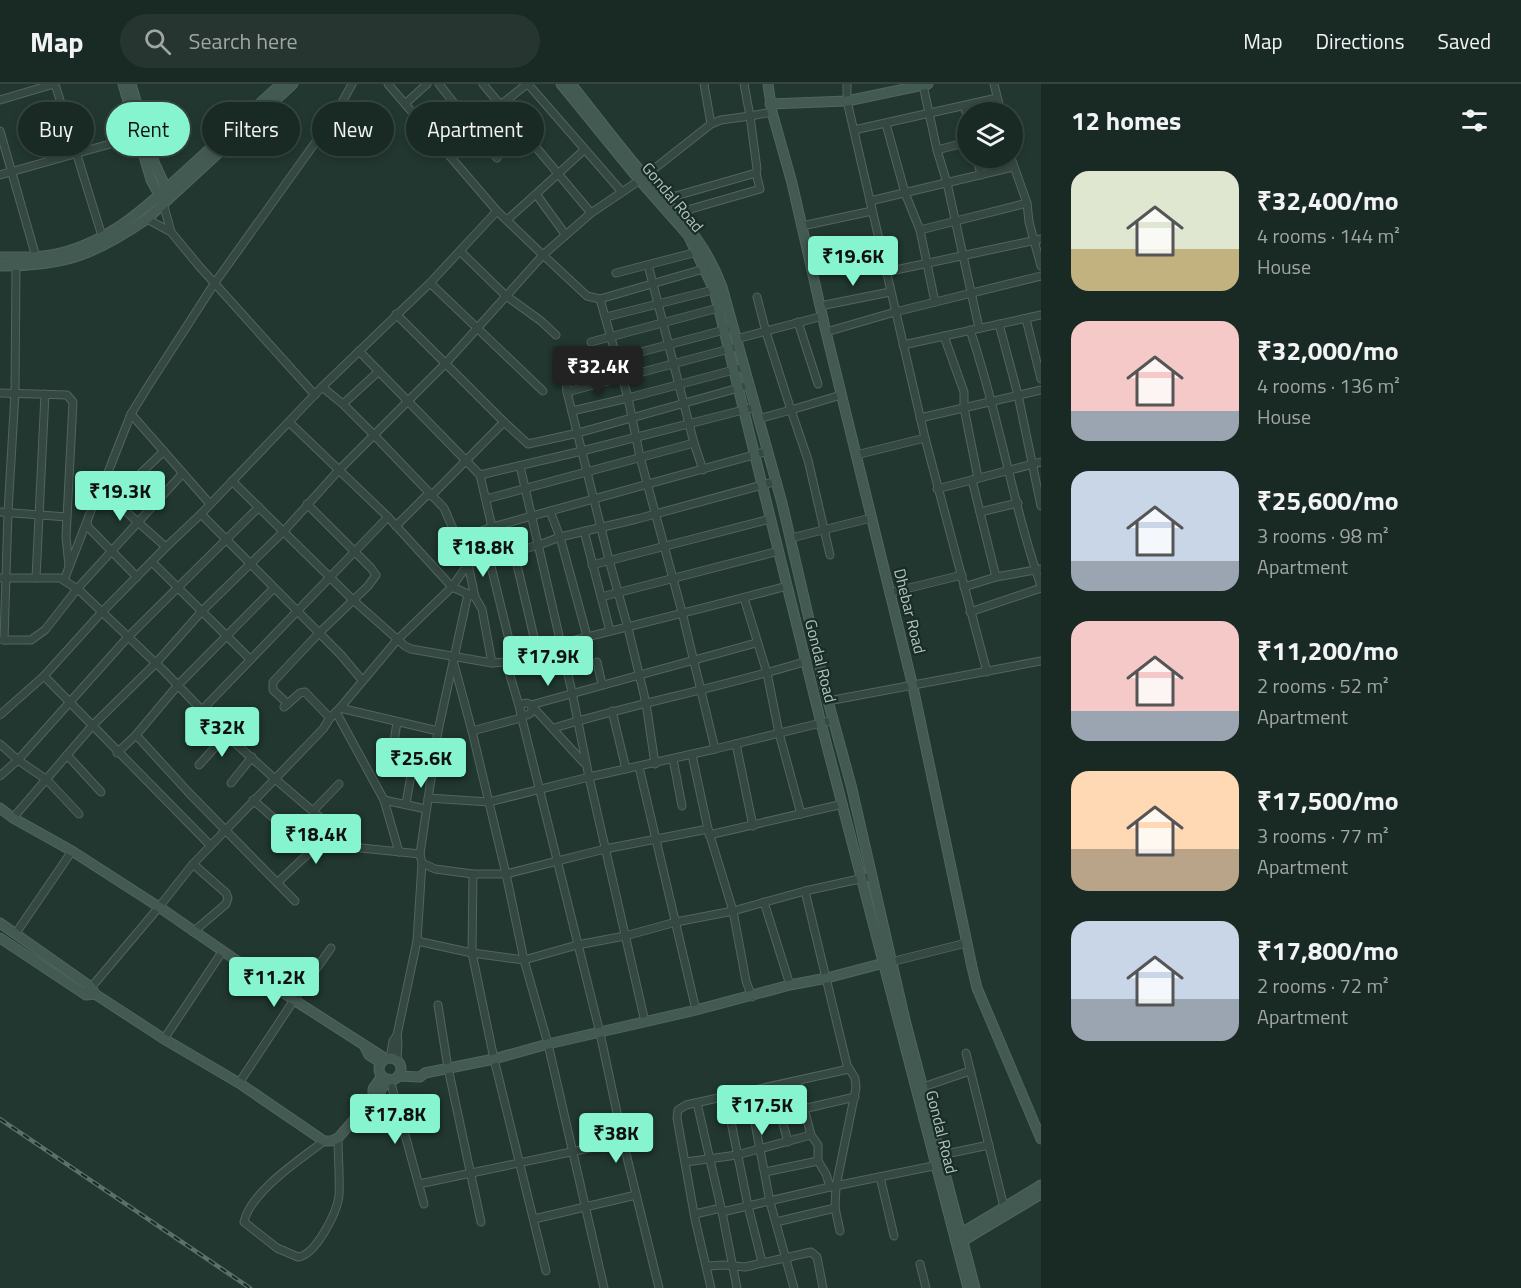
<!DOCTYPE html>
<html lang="en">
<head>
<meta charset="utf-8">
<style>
	:root { --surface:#192923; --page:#263530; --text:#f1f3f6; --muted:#9fa6a6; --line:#374541; --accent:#85f4cf }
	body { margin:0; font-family:"Titillium Web",sans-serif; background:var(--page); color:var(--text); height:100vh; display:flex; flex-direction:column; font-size:22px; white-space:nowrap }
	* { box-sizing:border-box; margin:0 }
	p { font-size:20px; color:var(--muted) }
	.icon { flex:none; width:33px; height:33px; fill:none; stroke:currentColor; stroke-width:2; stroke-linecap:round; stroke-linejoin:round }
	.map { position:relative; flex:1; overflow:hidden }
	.details { display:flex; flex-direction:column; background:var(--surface); width:480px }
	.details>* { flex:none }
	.hud { position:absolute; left:18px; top:18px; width:570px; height:54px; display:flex; gap:12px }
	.fabs { position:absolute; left:957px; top:18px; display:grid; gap:12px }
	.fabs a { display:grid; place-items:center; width:66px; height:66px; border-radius:50%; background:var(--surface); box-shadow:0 3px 9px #0003,0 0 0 2px var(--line); font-size:30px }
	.price { position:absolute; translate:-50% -51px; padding:0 14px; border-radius:6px; background:var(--accent); color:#111; font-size:20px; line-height:39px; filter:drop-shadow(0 2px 3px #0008) }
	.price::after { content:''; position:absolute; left:50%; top:36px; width:18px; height:14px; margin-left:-9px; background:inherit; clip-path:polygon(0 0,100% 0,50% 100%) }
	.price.selected { background:#222; color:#fff }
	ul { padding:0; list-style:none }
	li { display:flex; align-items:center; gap:18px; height:150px; padding:0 30px }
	li span { display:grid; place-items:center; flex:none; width:168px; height:120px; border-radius:18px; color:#555 }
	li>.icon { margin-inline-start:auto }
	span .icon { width:72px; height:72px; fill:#fffc; stroke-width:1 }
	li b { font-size:26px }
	h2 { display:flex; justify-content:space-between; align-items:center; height:72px; padding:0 30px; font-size:26px }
	.pill { padding:0 21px; border-radius:27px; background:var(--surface); box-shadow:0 3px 9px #0003,0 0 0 2px var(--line); font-size:21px; line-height:54px }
	.pill.selected { background:var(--accent); color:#111 }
	header { display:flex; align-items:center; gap:36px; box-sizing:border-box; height:84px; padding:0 30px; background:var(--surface); border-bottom:2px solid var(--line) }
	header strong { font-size:28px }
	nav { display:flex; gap:33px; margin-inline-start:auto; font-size:21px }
	.search { width:420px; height:54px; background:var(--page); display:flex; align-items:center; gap:15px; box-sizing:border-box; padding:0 21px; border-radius:33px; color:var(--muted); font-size:22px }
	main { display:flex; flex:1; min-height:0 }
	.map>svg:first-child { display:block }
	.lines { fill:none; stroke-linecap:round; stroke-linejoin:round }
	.street-casing { stroke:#52655f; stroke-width:9 }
	.secondary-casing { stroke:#52655f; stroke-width:11 }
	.street { stroke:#354841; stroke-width:7 }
	.secondary { stroke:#435a53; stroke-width:9 }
	.rail-casing { stroke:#597168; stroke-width:4.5 }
	.rail { stroke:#1a2c26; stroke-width:2; stroke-dasharray:7; stroke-linecap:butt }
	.labels { text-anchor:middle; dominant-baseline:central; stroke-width:4.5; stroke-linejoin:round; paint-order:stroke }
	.street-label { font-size:16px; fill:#afc4bd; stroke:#1a2c26 }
</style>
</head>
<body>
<header>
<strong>Map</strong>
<div class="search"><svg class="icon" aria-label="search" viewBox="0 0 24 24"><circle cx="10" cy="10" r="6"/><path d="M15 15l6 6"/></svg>Search here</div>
<nav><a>Map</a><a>Directions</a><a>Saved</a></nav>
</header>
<main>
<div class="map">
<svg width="1041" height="1204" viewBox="0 0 1041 1204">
	<rect width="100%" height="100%" fill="#21372f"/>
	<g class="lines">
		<g class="street-casing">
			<g id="street">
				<polyline points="55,0 102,152"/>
				<polyline points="388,0 497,127 543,171 591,129 640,96 711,40 704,0"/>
				<polyline points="439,0 497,74"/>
				<polyline points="483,0 591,129"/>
				<polyline points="528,0 622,108"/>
				<polyline points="744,0 750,32 772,28"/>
				<polyline points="847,0 847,17 925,354 987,588"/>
				<polyline points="994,0 1001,28"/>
				<polyline points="923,1 937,66 947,99 979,244"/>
				<polyline points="0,16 54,0"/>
				<polyline points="406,19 427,0"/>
				<polyline points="964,22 968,34"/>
				<polyline points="886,40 905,109 920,146"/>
				<polyline points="854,46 997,14"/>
				<polyline points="0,47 36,173"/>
				<polyline points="937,66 968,58"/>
				<polyline points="448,70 499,22 527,0"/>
				<polyline points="977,74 981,91"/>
				<polyline points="1011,74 1027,119 1029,138 1041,182"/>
				<polyline points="0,91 142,51"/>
				<polyline points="665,115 756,89 757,85 750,32 721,36 711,40"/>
				<polyline points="870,117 1013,83"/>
				<polyline points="163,119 171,148"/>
				<polyline points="677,129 760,105 756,89"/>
				<polyline points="147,135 171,148 199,182 315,311"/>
				<polyline points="507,136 536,110"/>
				<polyline points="802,142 872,127"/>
				<polyline points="565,150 536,110 584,66"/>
				<polyline points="460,167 505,211 541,237 556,251"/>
				<polyline points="809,173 879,159"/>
				<polyline points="648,181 694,359"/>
				<polyline points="886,188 1041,155"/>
				<polyline points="616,189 701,167"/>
				<polyline points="430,199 543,307"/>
				<polyline points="757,213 766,248 791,326 758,335"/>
				<polyline points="600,215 707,184"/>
				<polyline points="935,218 920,146 1027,119"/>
				<polyline points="820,222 890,208"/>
				<polyline points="396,230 504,338 528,360 578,349 749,301"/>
				<polyline points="606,233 717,205"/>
				<polyline points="1026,235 1041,295"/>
				<polyline points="798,238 818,300"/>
				<polyline points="999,240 1018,311 1041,422"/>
				<path d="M970 246C999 330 1012 419 1041 502"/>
				<polyline points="826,248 895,228 1041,192"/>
				<polyline points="944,252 964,308 964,324 978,394"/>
				<polyline points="736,255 823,232"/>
				<polyline points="591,258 722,223"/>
				<polyline points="903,261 1041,231"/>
				<polyline points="359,267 480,391 582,367 755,323"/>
				<polyline points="322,303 343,320 374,351 444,424 468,480 475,513"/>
				<polyline points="567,308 733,264"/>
				<polyline points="0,309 67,311 73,318 66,453 69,482"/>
				<polyline points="343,320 379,287"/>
				<polyline points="572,327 628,314 745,283"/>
				<polyline points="131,330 210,420"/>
				<polyline points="920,334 1041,306"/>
				<polyline points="290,339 388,433 452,503 475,513 482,525 492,579"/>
				<polyline points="856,371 925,354"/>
				<polyline points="520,382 572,608 589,693 715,665"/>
				<polyline points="480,391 492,443 768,367"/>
				<polyline points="972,396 996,493"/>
				<path d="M232 397 353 516 405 562 411 565 492 579 505 578 513 572C604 548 696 527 787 502"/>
				<polyline points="937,405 1041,378"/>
				<polyline points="99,411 131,330 147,304 214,200 335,31 352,0"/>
				<polyline points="431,412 504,338"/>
				<polyline points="486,415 694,359 703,386"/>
				<polyline points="113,416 164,367"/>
				<polyline points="550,427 560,453 587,552"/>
				<polyline points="0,428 67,433"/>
				<polyline points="980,428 1018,419"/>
				<polyline points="201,430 341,571 362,596"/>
				<polyline points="87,438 88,443 137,493"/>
				<polyline points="396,442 428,410"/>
				<polyline points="584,447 610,547"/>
				<polyline points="791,454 871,434"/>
				<polyline points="458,456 492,443 500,471"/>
				<polyline points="514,468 537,566"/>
				<polyline points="830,471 808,376 791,326 841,311"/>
				<polyline points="489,474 513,572"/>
				<polyline points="152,478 250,575"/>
				<polyline points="592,481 770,435"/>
				<polyline points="0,494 60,494 79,506 163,586 226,651 274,694 329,741 361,764 420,770"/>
				<polyline points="36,494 45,310"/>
				<polyline points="64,496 96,414 99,411 113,416 166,463"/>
				<polyline points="964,503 996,493 1041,485"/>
				<polyline points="889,509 962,491"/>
				<polyline points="468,510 438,647 420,770 422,779 435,785 473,790 506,790 605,765 708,745 692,671"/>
				<polyline points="601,513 779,467"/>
				<polyline points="744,514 767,589 779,649 801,730"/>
				<polyline points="970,528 1041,504"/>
				<polyline points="3,556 31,556 45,546 77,505 183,389"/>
				<polyline points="4,556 8,428 15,309 16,182"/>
				<polyline points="506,578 520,625"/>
				<polyline points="597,578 602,600"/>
				<polyline points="454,580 472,647 506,790 524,876 548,960 604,1204"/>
				<polyline points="44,592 210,761"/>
				<polyline points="828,617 1041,577"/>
				<circle cx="526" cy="625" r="6"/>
				<polyline points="288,620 273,606 273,598 319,549 368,502 376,491 371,484 307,420"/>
				<polyline points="284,623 300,609 305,608 330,634"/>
				<polyline points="340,624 438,647"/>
				<polyline points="202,626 388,433"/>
				<polyline points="520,627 600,949 623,1057 659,1204"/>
				<polyline points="612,627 626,685"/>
				<polyline points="336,628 384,716 426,725"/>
				<polyline points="0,631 44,592 101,529 166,463 201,430 322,303 430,199 497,127"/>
				<path d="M554 644C638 619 723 603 807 577"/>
				<polyline points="472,647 521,634"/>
				<polyline points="136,651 190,710 295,817"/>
				<polyline points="0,660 18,676 47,696 79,730"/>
				<polyline points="736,660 753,742"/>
				<polyline points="117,669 136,651 178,601 274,504"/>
				<polyline points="67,671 101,708"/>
				<polyline points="673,675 682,722"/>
				<polyline points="391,678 397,638"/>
				<polyline points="584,679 531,621 756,559"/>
				<polyline points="655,680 646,619 628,544 609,476 567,308 565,288 728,245"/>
				<polyline points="199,681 226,651"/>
				<polyline points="639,683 696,926"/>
				<polyline points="0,692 18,676 128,553 259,423"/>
				<polyline points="231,699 252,673"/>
				<polyline points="428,714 489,718 589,693 645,938"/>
				<polyline points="253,716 311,767"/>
				<polyline points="384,716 399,768"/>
				<polyline points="406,720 412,685"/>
				<polyline points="313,727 339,700"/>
				<polyline points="13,734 92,642 156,579 202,527 284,447 338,387 445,280 543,171 587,212 600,215 628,314 640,373 682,528 715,665 833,636"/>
				<polyline points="708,745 733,827 746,897 752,913"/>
				<polyline points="709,751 843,720"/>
				<polyline points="193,780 226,809 228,814 226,820 193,848"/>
				<polyline points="473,790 472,869 494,975 546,1187"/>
				<polyline points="278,798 311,767 329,741"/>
				<polyline points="764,818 790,901"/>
				<polyline points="16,849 72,767"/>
				<polyline points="417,857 472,869 524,876 577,861 625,852 676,838 733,827 805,807 873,792"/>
				<polyline points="887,879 966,859"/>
				<polyline points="89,906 159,823 193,780 323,645 330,634 340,624 397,556 452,503 468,480 539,461 560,453 637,435 777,397"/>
				<polyline points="438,921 448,984 481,1138"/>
				<polyline points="397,951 417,857 422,779"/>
				<polyline points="164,955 222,868"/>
				<polyline points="966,969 1004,1123"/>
				<polyline points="390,974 393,957 397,951 398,958 397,976"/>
				<polyline points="390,996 424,1120"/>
				<polyline points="239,999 294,916 331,864"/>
				<polyline points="773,1003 788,1058"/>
				<polyline points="923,1003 970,987"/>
				<polyline points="749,1008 770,1118 794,1204"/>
				<polyline points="726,1013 748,1122 762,1178"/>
				<polyline points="697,1019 722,1128 830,1103 938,1081"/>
				<polyline points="803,1025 855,1013"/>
				<path d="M324 1057C301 1075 250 1108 244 1138L277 1164 298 1173C316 1171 337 1128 339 1112 340 1093 338 1073 338 1054"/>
				<polyline points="941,1071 989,1061"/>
				<polyline points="818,1077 826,1090 830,1103"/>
				<polyline points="686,1078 737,1071 811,1051 797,997"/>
				<polyline points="765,1088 818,1077 818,1061 811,1051"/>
				<polyline points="880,1093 894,1152"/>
				<polyline points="419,1100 623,1057"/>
				<polyline points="835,1124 840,1147"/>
				<polyline points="722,1128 737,1204"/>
				<polyline points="695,1130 721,1124"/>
				<polyline points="534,1135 636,1111"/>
				<polyline points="776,1138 835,1124 836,1102 856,1004 855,994 847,981 805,807"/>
				<polyline points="920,1180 926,1204"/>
				<polyline points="708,1182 723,1181 745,1183 811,1168 817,1173 823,1204"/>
				<polyline points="711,1204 695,1135 677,1034 678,1026 686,1021 849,985"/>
			</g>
		</g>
		<g class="secondary-casing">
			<g id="secondary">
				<polyline points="123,0 151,96 161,114"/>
				<polyline points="131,0 154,78 168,108"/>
				<polyline points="561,0 636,92 688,151 714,206 821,639 968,1204"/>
				<path d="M571 0C595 30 618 61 643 90 675 129 704 154 722 203L782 419 828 617 851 701 905 936 975 1204"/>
				<polyline points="768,0 772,28 792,99 826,248 913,603 972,883 977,904 1041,1055"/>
				<polyline points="770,20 847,17 928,0"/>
				<path d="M0 173C20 173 40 174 60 169 114 156 153 117 192 81 222 54 251 27 281 0"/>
				<path d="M0 182C65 182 94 171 147 135L293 0"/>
				<polyline points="0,724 13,734 72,767 159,823 294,916 386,975"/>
				<polyline points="0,839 91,903 95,910 164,955 239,999 324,1057 331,1057 338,1054 373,1014 379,1009 388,995"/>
				<polyline points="0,854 86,911 95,910"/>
				<polyline points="365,963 369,971 381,979"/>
				<circle cx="390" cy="985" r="11"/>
				<polyline points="398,992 420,993 425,989 494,975 548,960 696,926 790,901 827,894 884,879"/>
				<polyline points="373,1014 373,1005 382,992"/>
				<polyline points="958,1151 1041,1101"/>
				<polyline points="961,1158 1041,1110"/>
			</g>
		</g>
		<use href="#street" class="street"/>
		<use href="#secondary" class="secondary"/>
		<g class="rail-casing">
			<polyline id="rail" points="0,1035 250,1204"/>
		</g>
		<use href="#rail" class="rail"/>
	</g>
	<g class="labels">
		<g class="street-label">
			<text transform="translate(673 113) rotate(50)">Gondal Road</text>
			<text transform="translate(910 527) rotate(76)">Dhebar Road</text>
			<text transform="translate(821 577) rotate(76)">Gondal Road</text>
			<text transform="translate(942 1048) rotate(76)">Gondal Road</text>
		</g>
	</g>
</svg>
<div class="fabs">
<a><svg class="icon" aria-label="layers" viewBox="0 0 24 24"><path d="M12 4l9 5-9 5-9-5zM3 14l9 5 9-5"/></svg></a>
</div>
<b class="price" style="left:853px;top:203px">₹19.6K</b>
<b class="price selected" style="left:598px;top:313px">₹32.4K</b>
<b class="price" style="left:120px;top:438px">₹19.3K</b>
<b class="price" style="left:483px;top:494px">₹18.8K</b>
<b class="price" style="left:548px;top:603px">₹17.9K</b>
<b class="price" style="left:222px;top:674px">₹32K</b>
<b class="price" style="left:421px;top:705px">₹25.6K</b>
<b class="price" style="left:316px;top:781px">₹18.4K</b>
<b class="price" style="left:274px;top:924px">₹11.2K</b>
<b class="price" style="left:762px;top:1052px">₹17.5K</b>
<b class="price" style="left:395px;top:1061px">₹17.8K</b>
<b class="price" style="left:616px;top:1080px">₹38K</b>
<div class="hud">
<a class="pill">Buy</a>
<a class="pill selected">Rent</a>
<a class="pill">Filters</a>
<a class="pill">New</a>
<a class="pill">Apartment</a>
</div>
</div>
<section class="details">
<h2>12 homes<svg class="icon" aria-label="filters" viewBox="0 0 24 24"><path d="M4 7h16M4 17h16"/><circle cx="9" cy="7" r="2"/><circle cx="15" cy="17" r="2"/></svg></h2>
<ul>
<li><span style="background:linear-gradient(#dfe7d0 65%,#c2b280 0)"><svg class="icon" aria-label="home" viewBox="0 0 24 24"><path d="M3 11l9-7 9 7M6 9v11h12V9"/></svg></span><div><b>₹32,400/mo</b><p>4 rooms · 144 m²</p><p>House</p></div></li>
<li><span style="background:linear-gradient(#f6c9c9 75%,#9aa5b1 0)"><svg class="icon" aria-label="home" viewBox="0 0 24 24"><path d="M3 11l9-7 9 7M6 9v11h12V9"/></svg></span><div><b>₹32,000/mo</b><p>4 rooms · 136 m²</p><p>House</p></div></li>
<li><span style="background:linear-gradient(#c9d6e8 75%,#9aa5b1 0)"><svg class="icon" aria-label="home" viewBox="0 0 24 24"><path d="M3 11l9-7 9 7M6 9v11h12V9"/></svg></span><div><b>₹25,600/mo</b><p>3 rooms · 98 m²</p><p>Apartment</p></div></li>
<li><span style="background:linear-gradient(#f6c9c9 75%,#9aa5b1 0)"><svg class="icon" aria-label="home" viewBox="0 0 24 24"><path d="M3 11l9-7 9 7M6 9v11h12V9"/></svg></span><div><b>₹11,200/mo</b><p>2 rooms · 52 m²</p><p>Apartment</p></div></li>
<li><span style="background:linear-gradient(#ffd9b3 65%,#b9a48a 0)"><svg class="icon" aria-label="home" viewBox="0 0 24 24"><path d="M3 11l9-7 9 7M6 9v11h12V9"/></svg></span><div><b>₹17,500/mo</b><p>3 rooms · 77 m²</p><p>Apartment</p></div></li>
<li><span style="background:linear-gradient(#c9d6e8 65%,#9aa5b1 0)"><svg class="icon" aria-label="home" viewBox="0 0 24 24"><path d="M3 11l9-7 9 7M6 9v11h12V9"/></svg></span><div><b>₹17,800/mo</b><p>2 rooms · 72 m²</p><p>Apartment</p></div></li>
</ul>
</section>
</main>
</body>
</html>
